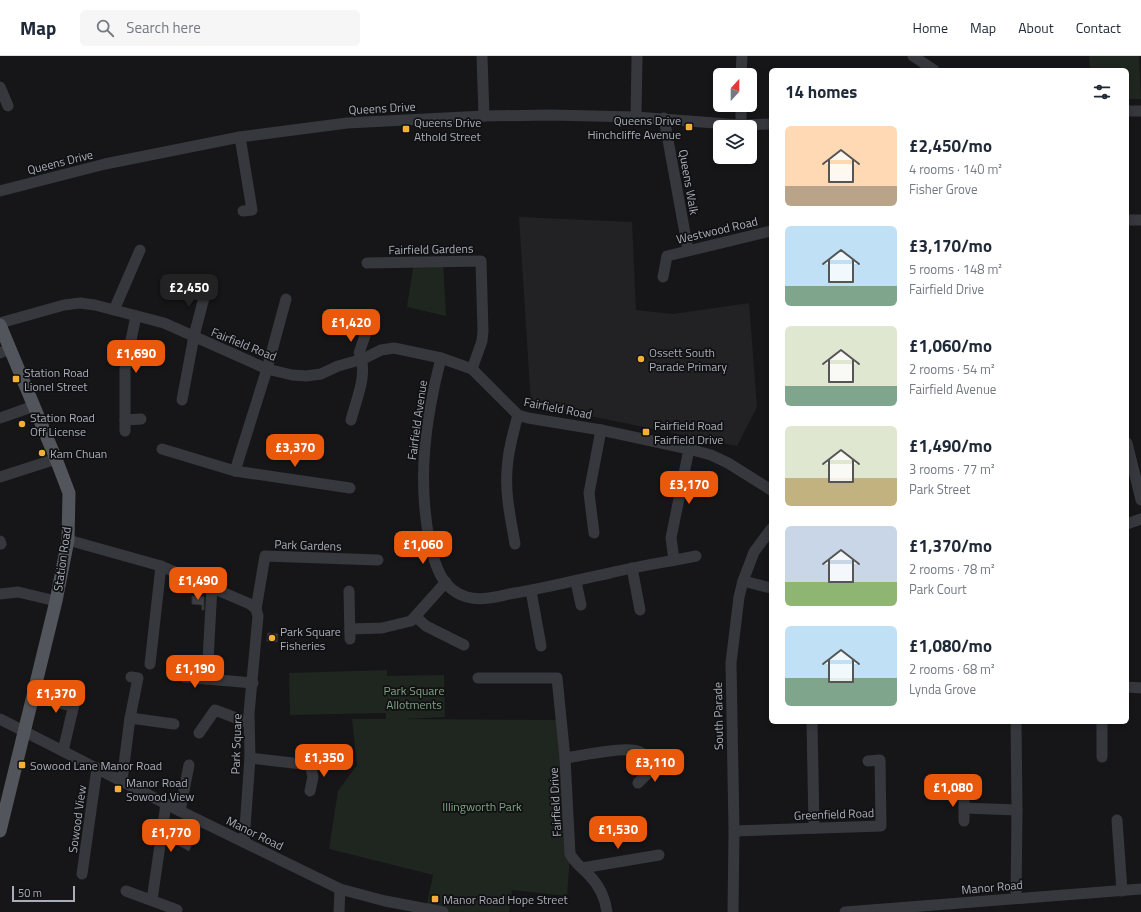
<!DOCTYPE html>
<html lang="en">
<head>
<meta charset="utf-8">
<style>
	:root { --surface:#fff; --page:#f6f6f7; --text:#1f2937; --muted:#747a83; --line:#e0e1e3; --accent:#ea580c }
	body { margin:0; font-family:"Titillium Web",sans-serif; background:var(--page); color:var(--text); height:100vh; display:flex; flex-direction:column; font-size:15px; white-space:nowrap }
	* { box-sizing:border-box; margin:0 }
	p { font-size:13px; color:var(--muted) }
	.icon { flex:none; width:22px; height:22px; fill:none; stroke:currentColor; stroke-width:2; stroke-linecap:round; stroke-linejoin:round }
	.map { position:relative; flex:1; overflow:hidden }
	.drawer { position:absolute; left:769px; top:12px; width:360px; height:656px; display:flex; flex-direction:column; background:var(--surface); border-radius:6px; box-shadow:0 2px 6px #0003 }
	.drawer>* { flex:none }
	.needle { width:26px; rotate:21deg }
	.fabs { position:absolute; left:713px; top:12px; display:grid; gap:8px }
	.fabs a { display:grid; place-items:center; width:44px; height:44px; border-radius:6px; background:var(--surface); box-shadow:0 2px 6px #0003; font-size:20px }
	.scale { position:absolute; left:12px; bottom:10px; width:63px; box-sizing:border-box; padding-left:4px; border:2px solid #a8adb8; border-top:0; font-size:11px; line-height:14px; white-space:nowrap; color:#a8adb8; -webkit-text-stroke:3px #111113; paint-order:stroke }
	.price { position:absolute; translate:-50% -34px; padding:0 9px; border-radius:8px; background:var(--accent); color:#fff; font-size:13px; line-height:26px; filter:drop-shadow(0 1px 2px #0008) }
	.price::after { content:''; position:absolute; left:50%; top:24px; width:12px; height:9px; margin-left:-6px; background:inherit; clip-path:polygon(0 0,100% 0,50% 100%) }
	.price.active { background:#222; color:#fff }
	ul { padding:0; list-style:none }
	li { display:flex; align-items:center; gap:12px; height:100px; padding:0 16px }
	li span { display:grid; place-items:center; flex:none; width:112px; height:80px; border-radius:6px; color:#555 }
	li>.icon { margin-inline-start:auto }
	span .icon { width:48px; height:48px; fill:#fffc; stroke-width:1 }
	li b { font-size:17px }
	h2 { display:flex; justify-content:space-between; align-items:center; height:48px; padding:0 16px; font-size:17px }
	header { display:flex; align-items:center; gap:24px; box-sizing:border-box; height:56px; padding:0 20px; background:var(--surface); border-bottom:1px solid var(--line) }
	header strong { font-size:19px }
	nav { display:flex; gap:22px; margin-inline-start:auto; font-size:14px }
	.search { width:280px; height:36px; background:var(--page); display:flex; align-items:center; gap:10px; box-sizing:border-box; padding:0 14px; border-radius:6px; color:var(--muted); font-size:15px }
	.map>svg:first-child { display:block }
	.built { fill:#222225 }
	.green { fill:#1e261f }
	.building { fill:#404145; stroke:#303034 }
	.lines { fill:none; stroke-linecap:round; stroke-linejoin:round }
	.minor { stroke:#37383d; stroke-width:11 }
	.major { stroke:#53555c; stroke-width:13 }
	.poi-dot { fill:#f2b134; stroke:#111113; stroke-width:1.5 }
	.labels { text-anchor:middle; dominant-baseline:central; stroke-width:3.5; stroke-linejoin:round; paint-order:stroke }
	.street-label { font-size:12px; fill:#a8adb8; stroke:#111113 }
	.poi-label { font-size:12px; fill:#a8adb8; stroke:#111113; text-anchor:start }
	.park-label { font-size:12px; fill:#7fa381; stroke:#111113 }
</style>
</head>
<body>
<header>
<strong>Map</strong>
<div class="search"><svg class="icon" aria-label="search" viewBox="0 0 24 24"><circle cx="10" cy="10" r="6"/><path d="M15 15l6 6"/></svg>Search here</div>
<nav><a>Home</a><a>Map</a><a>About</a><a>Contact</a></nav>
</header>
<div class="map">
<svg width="1141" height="856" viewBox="0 0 1141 856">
	<rect width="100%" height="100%" fill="#161618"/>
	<polygon class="built" points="519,161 632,166 636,254 673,258 749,247 757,351 737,390 531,348"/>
	<g class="green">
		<polygon points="1089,0 1139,0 1141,43 1127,43 1127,14 1090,14"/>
		<polygon points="443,205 446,260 407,251 414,206"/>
		<polygon points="387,614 387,620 444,619 445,661 403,663 561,664 570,798 567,840 512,834 509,856 443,856 426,853 433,819 329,793 338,735 357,709 352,663 386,663 386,657 290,659 289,617"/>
	</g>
	<g class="building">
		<polygon points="192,540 204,541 204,554 202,554 202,549 192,548"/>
		<polygon points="268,577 278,578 277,586 267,585"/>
		<polygon points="175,769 196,780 189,795 168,784"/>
	</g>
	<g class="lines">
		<g class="minor">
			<polyline points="482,0 484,60"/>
			<polyline points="913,0 934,14"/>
			<polyline points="741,19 742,0"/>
			<polyline points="0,31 8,50"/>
			<polyline points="1127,55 1141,55"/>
			<polyline points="636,61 637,0"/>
			<polyline points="664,62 688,194"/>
			<polyline points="741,69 741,49"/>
			<polyline points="240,81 252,154 243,155"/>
			<polyline points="0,135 105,108 240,81 347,67 484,60 551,59 636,61 741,69 771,68"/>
			<polyline points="1127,164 1141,164"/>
			<polyline points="367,207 481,205 483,275 482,285 472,313"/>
			<polyline points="663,221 667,200 771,175"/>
			<polyline points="114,254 140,194"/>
			<polyline points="0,267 64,249 80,247 95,249 164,267 267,313 292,319 306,320 321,318 338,310 363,303 381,294 394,292 441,302 472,313 518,359 528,362 601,374 689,393 711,399 728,407 771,434"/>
			<polyline points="0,297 10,293"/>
			<path d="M441 302C425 364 417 425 430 487 435 510 442 534 467 541 481 545 496 541 509 538 543 533 576 524 610 517 638 510 667 506 696 500"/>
			<polyline points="182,344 194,280 207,230"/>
			<polyline points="0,362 34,350"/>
			<polyline points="125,364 141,363"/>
			<path d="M351 364C356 344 369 316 359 297L369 268"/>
			<polyline points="125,375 125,313 136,260"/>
			<polyline points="1127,387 1141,444"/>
			<polyline points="162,393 235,415 350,432"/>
			<polyline points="235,415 267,313 286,243"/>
			<polyline points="0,421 56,403"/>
			<polyline points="1127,468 1141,463"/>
			<polyline points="594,477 589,437 601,374"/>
			<polyline points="68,484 161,510 250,548 256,553 258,560 249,657 250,702 244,786"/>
			<polyline points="0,485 1,488"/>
			<path d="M515 488C511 464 505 439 507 414 508 395 513 377 518 359"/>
			<polyline points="674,504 671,482 689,393"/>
			<polyline points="632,512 640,554"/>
			<polyline points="743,525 771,532"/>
			<polyline points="576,526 581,549"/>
			<polyline points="212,530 207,623 253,627"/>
			<polyline points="349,535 350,583"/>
			<polyline points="531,535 541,590"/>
			<polyline points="0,538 18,536 56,545"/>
			<polyline points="256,553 265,500 378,504"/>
			<polyline points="416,561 426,570 464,589"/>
			<polyline points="350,573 382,572 411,565 446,526"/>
			<polyline points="150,608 161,510"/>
			<polyline points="184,621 207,623"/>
			<path d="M478 622H557L565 702 570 798C575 807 582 812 589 819 599 829 605 842 607 856"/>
			<polyline points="1127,631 1141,632"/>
			<polyline points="46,644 72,650"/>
			<polyline points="130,662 174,668"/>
			<polyline points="0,663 180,755 340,833 385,845 443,856"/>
			<polyline points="812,666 814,772"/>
			<polyline points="199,677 215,654 249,667"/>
			<polyline points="63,695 76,640"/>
			<polyline points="1102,701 1102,666"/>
			<polyline points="250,702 310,709 325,700"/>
			<path d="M565 702C581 700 628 689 640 696 647 699 649 707 652 713"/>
			<polyline points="122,724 130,662 138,622 131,621"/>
			<polyline points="638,727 652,713 665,712"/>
			<polyline points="310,735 313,721 310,709"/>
			<polyline points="964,738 964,765"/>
			<polyline points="964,752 1017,754"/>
			<polyline points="180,755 189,709"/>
			<polyline points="1117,764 1122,835"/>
			<polyline points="734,775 881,770 880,704 868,705"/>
			<polyline points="582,812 659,799"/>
			<polyline points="82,818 97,712"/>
			<polyline points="126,835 177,854"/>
			<polyline points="1016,842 1017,754 1016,666"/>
			<polyline points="152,844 166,748"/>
			<polyline points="339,856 340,833"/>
			<polyline points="733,856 734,775 731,607 739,541 743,525 754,496 771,473"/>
			<polyline points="845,856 1141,833"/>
		</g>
		<polyline class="major" points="0,269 56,403 69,437 68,484 56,545 0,775"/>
	</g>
	<g class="poi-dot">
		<rect x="685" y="67" width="8" height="8" rx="2"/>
		<rect x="402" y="69" width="8" height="8" rx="2"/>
		<circle cx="641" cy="303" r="4"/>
		<rect x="12" y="319" width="8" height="8" rx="2"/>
		<circle cx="22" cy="368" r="4"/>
		<rect x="642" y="372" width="8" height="8" rx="2"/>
		<circle cx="42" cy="397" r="4"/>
		<circle cx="272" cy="582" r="4"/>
		<rect x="18" y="705" width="8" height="8" rx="2"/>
		<rect x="114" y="729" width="8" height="8" rx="2"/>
		<rect x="431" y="839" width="8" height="8" rx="2"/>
	</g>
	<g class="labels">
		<g class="street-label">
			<text transform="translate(382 52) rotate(-3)">Queens Drive</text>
			<text transform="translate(60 106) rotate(-14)">Queens Drive</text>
			<text transform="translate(689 126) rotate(80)">Queens Walk</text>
			<text transform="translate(717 174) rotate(-13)">Westwood Road</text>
			<text transform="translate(431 193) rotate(-1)">Fairfield Gardens</text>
			<text transform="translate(244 288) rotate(22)">Fairfield Road</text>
			<text transform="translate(558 352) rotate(11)">Fairfield Road</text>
			<text transform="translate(417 364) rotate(-82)">Fairfield Avenue</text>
			<text transform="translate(308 489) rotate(2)">Park Gardens</text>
			<text transform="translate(62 503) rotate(-82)">Station Road</text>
			<text transform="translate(718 660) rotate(-91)">South Parade</text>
			<text transform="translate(236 688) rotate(-88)">Park Square</text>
			<text transform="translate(555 746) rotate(-93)">Fairfield Drive</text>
			<text transform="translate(834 758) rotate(-2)">Greenfield Road</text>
			<text transform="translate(77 763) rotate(-82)">Sowood View</text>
			<text transform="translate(255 777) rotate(26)">Manor Road</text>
			<text transform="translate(992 831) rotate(-5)">Manor Road</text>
		</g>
		<g class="poi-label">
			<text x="681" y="64" text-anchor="end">Queens Drive<tspan x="681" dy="14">Hinchcliffe Avenue</tspan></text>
			<text x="414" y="66">Queens Drive<tspan x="414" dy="14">Athold Street</tspan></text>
			<text x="649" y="296">Ossett South<tspan x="649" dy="14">Parade Primary</tspan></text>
			<text x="24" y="316">Station Road<tspan x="24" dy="14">Lionel Street</tspan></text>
			<text x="30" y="361">Station Road<tspan x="30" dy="14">Off License</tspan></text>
			<text x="654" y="369">Fairfield Road<tspan x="654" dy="14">Fairfield Drive</tspan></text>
			<text x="50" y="397">Kam Chuan</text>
			<text x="280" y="575">Park Square<tspan x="280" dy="14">Fisheries</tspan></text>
			<text x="30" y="709">Sowood Lane Manor Road</text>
			<text x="126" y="726">Manor Road<tspan x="126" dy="14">Sowood View</tspan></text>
			<text x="443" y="843">Manor Road Hope Street</text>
		</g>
		<g class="park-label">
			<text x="414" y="634">Park Square<tspan x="414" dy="14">Allotments</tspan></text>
			<text x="482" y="750">Illingworth Park</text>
		</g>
	</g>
</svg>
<div class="fabs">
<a><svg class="needle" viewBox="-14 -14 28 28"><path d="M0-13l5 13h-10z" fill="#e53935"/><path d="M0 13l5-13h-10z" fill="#747a83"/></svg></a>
<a><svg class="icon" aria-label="layers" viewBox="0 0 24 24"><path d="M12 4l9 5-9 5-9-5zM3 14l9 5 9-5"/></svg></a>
</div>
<div class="scale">50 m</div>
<b class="price active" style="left:189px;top:252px">£2,450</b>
<b class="price" style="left:351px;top:287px">£1,420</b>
<b class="price" style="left:136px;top:318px">£1,690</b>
<b class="price" style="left:295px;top:412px">£3,370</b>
<b class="price" style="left:689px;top:449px">£3,170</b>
<b class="price" style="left:423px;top:509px">£1,060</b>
<b class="price" style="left:198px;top:545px">£1,490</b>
<b class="price" style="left:195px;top:633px">£1,190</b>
<b class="price" style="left:56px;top:658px">£1,370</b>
<b class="price" style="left:324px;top:722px">£1,350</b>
<b class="price" style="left:655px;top:727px">£3,110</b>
<b class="price" style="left:953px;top:752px">£1,080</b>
<b class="price" style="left:618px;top:794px">£1,530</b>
<b class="price" style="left:171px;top:797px">£1,770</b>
<section class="drawer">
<h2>14 homes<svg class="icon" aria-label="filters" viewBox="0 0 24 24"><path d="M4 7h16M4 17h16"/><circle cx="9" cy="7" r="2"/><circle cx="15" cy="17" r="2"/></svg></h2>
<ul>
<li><span style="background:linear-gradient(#ffd9b3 75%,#b9a48a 0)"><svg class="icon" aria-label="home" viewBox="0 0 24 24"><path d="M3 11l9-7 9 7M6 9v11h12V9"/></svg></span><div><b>£2,450/mo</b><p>4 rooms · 140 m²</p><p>Fisher Grove</p></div></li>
<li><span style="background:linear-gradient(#bfe0f5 75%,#7fa58c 0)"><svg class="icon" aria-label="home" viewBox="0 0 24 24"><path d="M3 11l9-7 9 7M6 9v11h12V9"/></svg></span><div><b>£3,170/mo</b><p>5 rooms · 148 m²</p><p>Fairfield Drive</p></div></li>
<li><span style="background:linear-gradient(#dfe7d0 75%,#7fa58c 0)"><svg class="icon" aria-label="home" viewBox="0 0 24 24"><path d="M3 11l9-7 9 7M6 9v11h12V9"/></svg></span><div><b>£1,060/mo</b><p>2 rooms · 54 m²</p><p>Fairfield Avenue</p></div></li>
<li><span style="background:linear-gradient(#dfe7d0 65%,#c2b280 0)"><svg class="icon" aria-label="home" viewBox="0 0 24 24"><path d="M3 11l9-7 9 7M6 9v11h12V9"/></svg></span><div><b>£1,490/mo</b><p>3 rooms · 77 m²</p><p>Park Street</p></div></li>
<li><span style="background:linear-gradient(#c9d6e8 70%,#8fb573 0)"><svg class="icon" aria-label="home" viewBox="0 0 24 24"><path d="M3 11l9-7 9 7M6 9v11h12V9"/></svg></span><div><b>£1,370/mo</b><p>2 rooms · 78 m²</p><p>Park Court</p></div></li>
<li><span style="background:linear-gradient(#bfe0f5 65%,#7fa58c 0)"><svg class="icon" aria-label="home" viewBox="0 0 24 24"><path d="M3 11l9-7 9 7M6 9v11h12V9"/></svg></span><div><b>£1,080/mo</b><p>2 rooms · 68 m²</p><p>Lynda Grove</p></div></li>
</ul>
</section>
</div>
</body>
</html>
